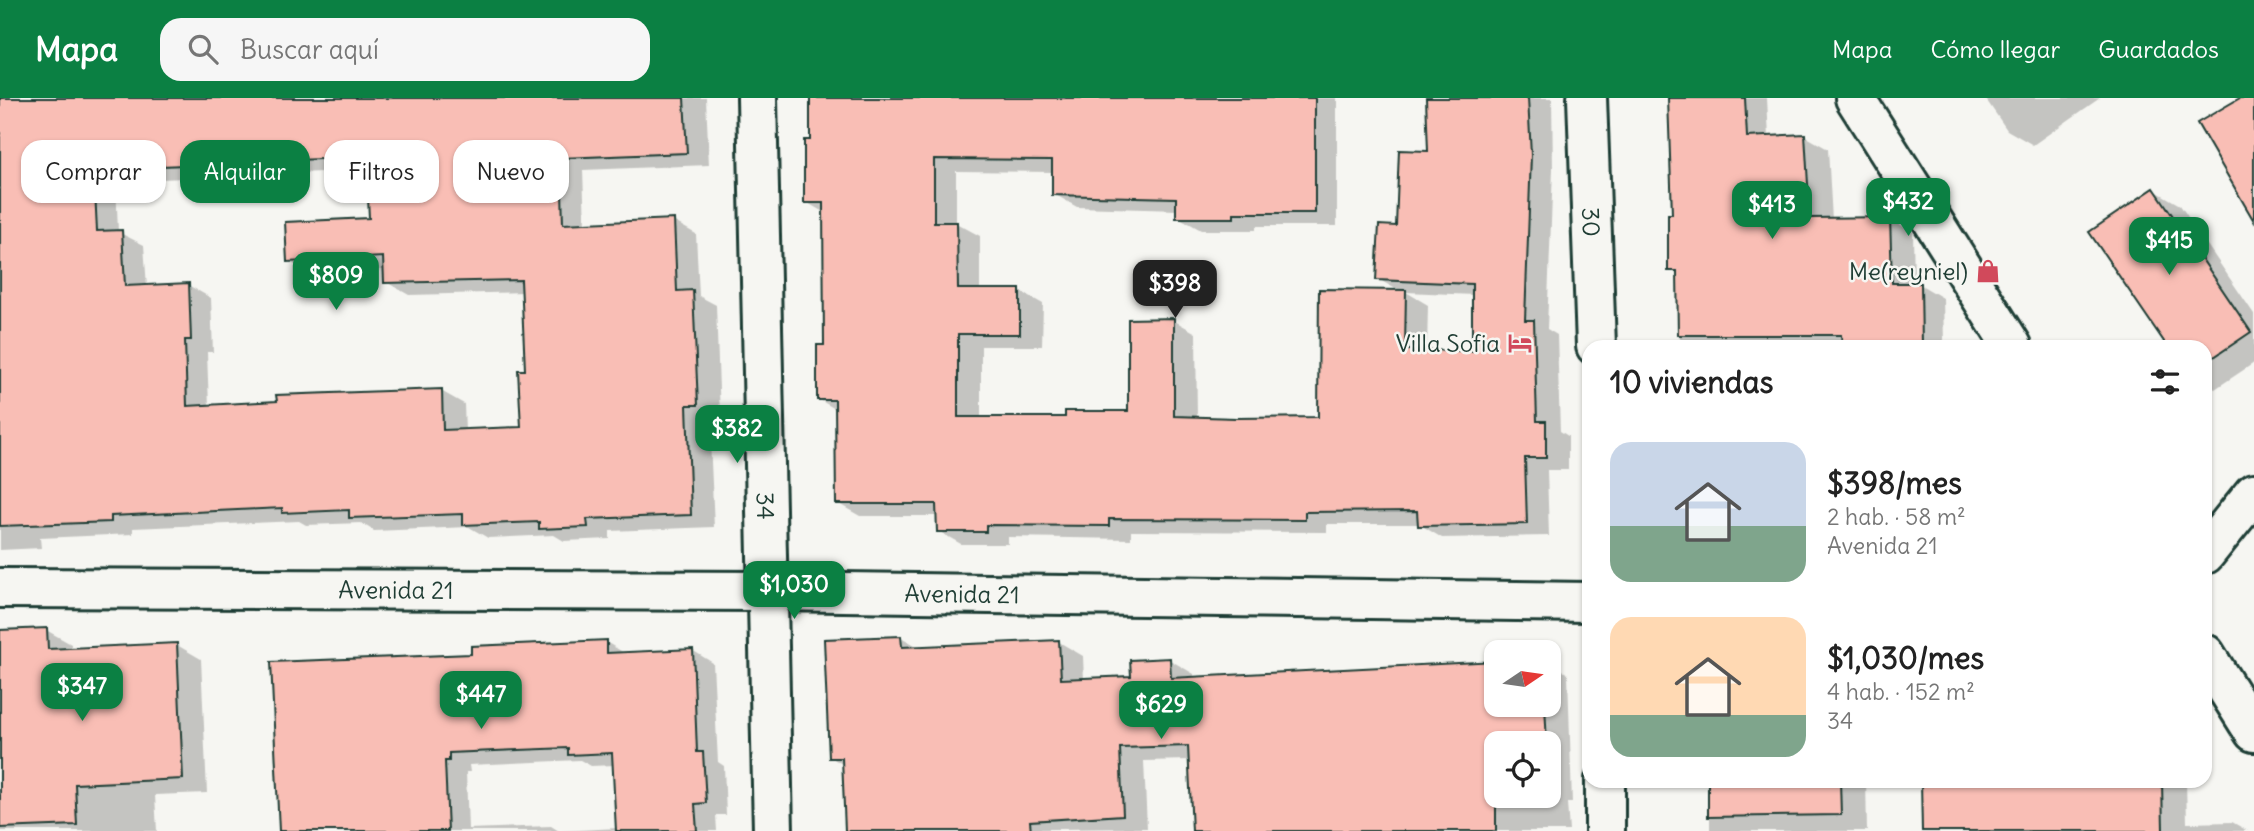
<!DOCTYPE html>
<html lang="es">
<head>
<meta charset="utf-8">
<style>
	:root { --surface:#fff; --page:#f6f6f6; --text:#222; --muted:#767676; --accent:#0b8043 }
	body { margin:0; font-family:Delius,sans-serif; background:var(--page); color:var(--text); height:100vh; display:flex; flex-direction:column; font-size:26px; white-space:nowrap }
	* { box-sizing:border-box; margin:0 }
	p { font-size:23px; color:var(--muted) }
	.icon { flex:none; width:38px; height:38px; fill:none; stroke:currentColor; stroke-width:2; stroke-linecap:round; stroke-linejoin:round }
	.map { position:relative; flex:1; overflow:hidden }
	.panel { position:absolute; left:1582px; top:242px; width:630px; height:448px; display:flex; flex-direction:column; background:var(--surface); border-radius:21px; box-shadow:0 2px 5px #0004 }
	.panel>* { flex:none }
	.guide { position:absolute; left:21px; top:42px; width:665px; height:63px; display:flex; gap:14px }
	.needle { width:46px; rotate:77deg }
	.controls { position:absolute; left:1484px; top:542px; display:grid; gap:14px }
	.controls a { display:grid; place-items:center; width:77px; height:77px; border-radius:14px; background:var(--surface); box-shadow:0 2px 5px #0004; font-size:35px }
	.price { position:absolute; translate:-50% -60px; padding:0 16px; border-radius:14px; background:var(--accent); color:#fff; font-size:23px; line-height:46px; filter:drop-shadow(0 2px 4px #0008) }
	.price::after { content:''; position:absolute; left:50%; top:42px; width:21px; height:16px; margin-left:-10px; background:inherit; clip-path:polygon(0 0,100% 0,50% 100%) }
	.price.current { background:#222; color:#fff }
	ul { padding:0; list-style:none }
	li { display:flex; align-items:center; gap:21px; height:175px; padding:0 28px }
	li span { display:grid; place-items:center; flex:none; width:196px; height:140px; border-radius:21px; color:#555 }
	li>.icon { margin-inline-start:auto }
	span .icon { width:84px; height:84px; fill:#fffc; stroke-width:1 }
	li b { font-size:30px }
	h2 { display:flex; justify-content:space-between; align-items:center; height:84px; padding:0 28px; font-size:30px }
	.pill { padding:0 24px; border-radius:21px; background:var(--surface); box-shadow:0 2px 5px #0004; font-size:24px; line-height:63px }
	.pill.current { background:var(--accent); color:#fff }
	header { display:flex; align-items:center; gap:42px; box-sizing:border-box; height:98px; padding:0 35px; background:var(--accent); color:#fff }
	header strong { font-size:33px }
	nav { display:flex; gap:38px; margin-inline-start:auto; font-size:24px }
	.search { width:490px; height:63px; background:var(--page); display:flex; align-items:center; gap:18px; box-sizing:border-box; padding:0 24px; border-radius:21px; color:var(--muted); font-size:26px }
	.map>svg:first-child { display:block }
	.shadow { fill:#0003; fill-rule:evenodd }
	.building { fill:#f9beb5; stroke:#1f3d34; stroke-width:2; fill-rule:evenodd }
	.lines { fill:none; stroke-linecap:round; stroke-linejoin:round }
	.minor-casing { stroke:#1f3d34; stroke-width:44 }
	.minor { stroke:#f6f6f2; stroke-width:38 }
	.labels { text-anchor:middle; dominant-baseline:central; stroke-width:5; stroke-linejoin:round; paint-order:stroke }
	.street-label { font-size:24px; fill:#1f3d34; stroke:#f6f6f2 }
	.poi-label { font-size:24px; fill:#1f3d34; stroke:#f6f6f2; text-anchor:end }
</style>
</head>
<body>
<header>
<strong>Mapa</strong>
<div class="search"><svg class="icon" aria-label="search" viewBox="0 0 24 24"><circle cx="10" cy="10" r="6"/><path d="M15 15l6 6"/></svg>Buscar aquí</div>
<nav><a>Mapa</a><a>Cómo llegar</a><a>Guardados</a></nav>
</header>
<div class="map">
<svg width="2254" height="733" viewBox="0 0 2254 733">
	<rect width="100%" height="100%" fill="#f6f6f2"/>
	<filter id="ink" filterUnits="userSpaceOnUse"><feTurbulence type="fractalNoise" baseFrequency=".0143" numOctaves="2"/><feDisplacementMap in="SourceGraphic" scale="14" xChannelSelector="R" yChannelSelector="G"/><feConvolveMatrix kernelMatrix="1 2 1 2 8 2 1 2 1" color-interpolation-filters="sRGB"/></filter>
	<g filter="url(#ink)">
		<g class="shadow">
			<path d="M0 0H706L709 67 583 72 585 127 673 123 696 136 699 198 716 207 720 319 709 320 714 429 610 433V441L564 443 554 437 488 440 469 429 374 433 361 425 306 427 299 423 133 430V436L40 440 41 450 0 452ZM368 72 371 122 288 163 311 176 385 172 386 184 409 197 524 194 527 274 523 331 465 333 464 306 441 293 209 309 207 254H213L211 200 188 187 147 189 144 147 118 134 116 83Z"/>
			<path d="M811 0H1337V128H1256V132H1201L1178 119V112L1077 109 1054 96V74L956 73V125L980 138V193H1020L1043 206 1042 248H981V321H1066L1130 315 1173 222 1196 235 1197 320 1319 321 1401 194 1378 181 1430 55 1428 0H1552L1553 71 1547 231 1557 237 1560 333 1568 338V372H1547L1549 438 1442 440 1419 426H1327V434L1131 433V441L1008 439V446H961L938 433V418H860L837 405V312L818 301 826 249 825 115 806 104ZM1406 194 1474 197V254H1427L1428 207Z"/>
			<polygon points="1670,0 1767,0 1769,40 1805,38 1828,51 1832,122 1890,121 1913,134 1914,187 1921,187 1943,200 1944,244 1957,244 1965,248 1680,248 1679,177 1670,172 1673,118"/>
			<polygon points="1985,0 2100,0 2033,47 2007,32"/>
			<polygon points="2154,92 2180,107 2254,216 2254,265 2215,291 2205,286 2205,248 2169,248 2092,135"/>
			<polygon points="46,532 71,546 71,551 177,547 201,561 207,695 155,697 157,733 0,733 0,534"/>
			<path d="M901 539 920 550 1059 544 1083 558 1084 582 1132 580 1170 562 1194 576V580L1496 564V607H1549V564L1568 576 1572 705H1567L1569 733H1194L1191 662 1144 663 1147 730 847 733 844 667 830 659ZM1496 646H1549V698H1496Z"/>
			<path d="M606 544 626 556 692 552 713 565 718 664 724 668 726 717H716L717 733H280L473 558ZM580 662 591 668 615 667 618 730 559 733 551 728 468 731 466 674H470L469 667Z"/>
			<polygon points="1710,682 1866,682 1867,733 1710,733"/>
			<polygon points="1923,682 2186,682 2187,725 2232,724 2248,733 1924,733"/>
		</g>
		<g class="building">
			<path d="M0 0H684L687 55 561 60 563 126 674 121 677 193 693 192 698 307H687L691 417 587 421 588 429 539 431V424L463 427V416L349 420V412L282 415V410L111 418V424L0 428ZM366 59 369 120 285 124 287 164 383 159 384 185 521 182 525 272H518L521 329 443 332 442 291 276 297 277 303 187 308 185 242H191L189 185 125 188 122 132 97 133 94 71Z"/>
			<polygon points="810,0 1315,0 1315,115 1234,115 1234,120 1176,120 1176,100 1052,97 1052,62 934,61 934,124 957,124 958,191 1020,191 1020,236 958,236 958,319 1065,319 1065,313 1128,313 1128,221 1174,220 1174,318 1236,320 1318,319 1319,191 1406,192 1405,252 1472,253 1472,186 1376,182 1379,127 1396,128 1399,52 1428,53 1426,0 1528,0 1531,57 1525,222 1534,222 1537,323 1546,323 1546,360 1525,360 1527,426 1418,428 1417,413 1305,414 1305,422 1109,421 1109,428 986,427 986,434 937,434 936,406 836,406 835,302 817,302 817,247 824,247 823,105 804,105 804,42 810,42"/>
			<polygon points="1668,0 1745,0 1747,39 1805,36 1810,120 1890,119 1892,185 1921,185 1922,248 1842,248 1841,237 1678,237 1677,173 1668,173 1668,116 1672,116"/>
			<polygon points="2240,0 2254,0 2254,123 2197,25"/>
			<polygon points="2154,90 2251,234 2205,265 2205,248 2167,248 2089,134"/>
			<polygon points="47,530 48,551 177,545 183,681 75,686 77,727 0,730 0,532"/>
			<polygon points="901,538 902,549 1059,542 1061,581 1131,578 1130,562 1170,560 1171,580 1496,563 1496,607 1545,607 1547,646 1496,646 1496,733 1192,733 1188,648 1120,650 1123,717 1030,723 1031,733 845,733 842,660 829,660 824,541"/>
			<polygon points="607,542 607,555 693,551 697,654 703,654 706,705 695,706 697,733 616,733 612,655 568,657 568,650 449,655 449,663 445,663 448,733 279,733 271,564 471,556 471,548"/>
			<polygon points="1708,682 1840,682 1841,717 1708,719"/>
			<polygon points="1921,682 2162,682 2163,733 1922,733"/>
		</g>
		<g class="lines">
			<g class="minor-casing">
				<g id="minor">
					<path id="s1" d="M757 0 773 733"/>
					<path id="s2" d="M1587 0 1596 248"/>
					<polyline points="1855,0 2012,248"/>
					<polyline points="2205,456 2254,395"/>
					<path id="s3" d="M0 490 770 493 1589 504"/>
					<polyline points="2205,556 2254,634"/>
					<polyline points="1605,682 1605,733"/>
				</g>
			</g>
			<use href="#minor" class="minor"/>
		</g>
	</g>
	<defs>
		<g id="shop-bare" transform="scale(1.89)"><path d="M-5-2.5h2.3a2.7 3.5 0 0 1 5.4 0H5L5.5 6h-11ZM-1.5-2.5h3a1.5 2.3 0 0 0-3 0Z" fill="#d1495b" stroke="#f6f6f2" stroke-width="2.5" paint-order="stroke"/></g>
		<g id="hotel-bare" transform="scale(1.89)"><path d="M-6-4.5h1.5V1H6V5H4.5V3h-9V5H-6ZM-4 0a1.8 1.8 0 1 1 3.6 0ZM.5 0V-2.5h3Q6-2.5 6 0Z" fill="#d1495b" stroke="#f6f6f2" stroke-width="2.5" paint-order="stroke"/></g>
	</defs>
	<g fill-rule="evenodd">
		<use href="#shop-bare" x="1988" y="173"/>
		<use href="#hotel-bare" x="1520" y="245"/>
	</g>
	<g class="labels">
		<g class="street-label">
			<text stroke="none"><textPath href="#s2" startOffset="124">30</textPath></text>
			<text stroke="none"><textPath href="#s1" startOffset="408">34</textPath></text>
			<text stroke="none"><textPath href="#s3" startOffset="396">Avenida 21</textPath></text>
			<text stroke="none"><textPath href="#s3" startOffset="962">Avenida 21</textPath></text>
		</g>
		<g class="poi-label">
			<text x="1968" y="173">Me(reyniel)</text>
			<text x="1500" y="245">Villa Sofia</text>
		</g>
	</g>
</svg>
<div class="controls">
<a><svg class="needle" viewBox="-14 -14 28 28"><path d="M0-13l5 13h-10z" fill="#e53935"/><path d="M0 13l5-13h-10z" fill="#767676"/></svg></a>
<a><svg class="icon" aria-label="locate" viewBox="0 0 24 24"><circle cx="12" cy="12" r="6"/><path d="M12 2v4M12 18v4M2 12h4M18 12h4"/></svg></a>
</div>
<b class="price" style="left:1908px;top:140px">$432</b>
<b class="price" style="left:1772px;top:143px">$413</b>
<b class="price" style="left:2169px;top:179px">$415</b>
<b class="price" style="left:336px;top:214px">$809</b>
<b class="price current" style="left:1175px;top:222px">$398</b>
<b class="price" style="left:737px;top:367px">$382</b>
<b class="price" style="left:794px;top:523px">$1,030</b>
<b class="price" style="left:82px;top:625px">$347</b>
<b class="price" style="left:481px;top:633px">$447</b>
<b class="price" style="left:1161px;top:643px">$629</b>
<div class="guide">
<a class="pill">Comprar</a>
<a class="pill current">Alquilar</a>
<a class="pill">Filtros</a>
<a class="pill">Nuevo</a>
</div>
<section class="panel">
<h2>10 viviendas<svg class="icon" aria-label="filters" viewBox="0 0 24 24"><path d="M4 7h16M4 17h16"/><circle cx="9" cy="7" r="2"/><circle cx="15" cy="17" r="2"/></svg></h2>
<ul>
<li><span style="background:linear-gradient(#c9d6e8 60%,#7fa58c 0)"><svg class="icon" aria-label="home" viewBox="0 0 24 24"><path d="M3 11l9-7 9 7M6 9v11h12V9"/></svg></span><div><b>$398/mes</b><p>2 hab. · 58 m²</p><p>Avenida 21</p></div></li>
<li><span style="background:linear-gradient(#ffd9b3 70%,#7fa58c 0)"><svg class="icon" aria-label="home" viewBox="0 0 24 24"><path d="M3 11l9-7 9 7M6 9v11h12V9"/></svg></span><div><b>$1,030/mes</b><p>4 hab. · 152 m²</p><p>34</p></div></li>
</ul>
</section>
</div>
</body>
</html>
